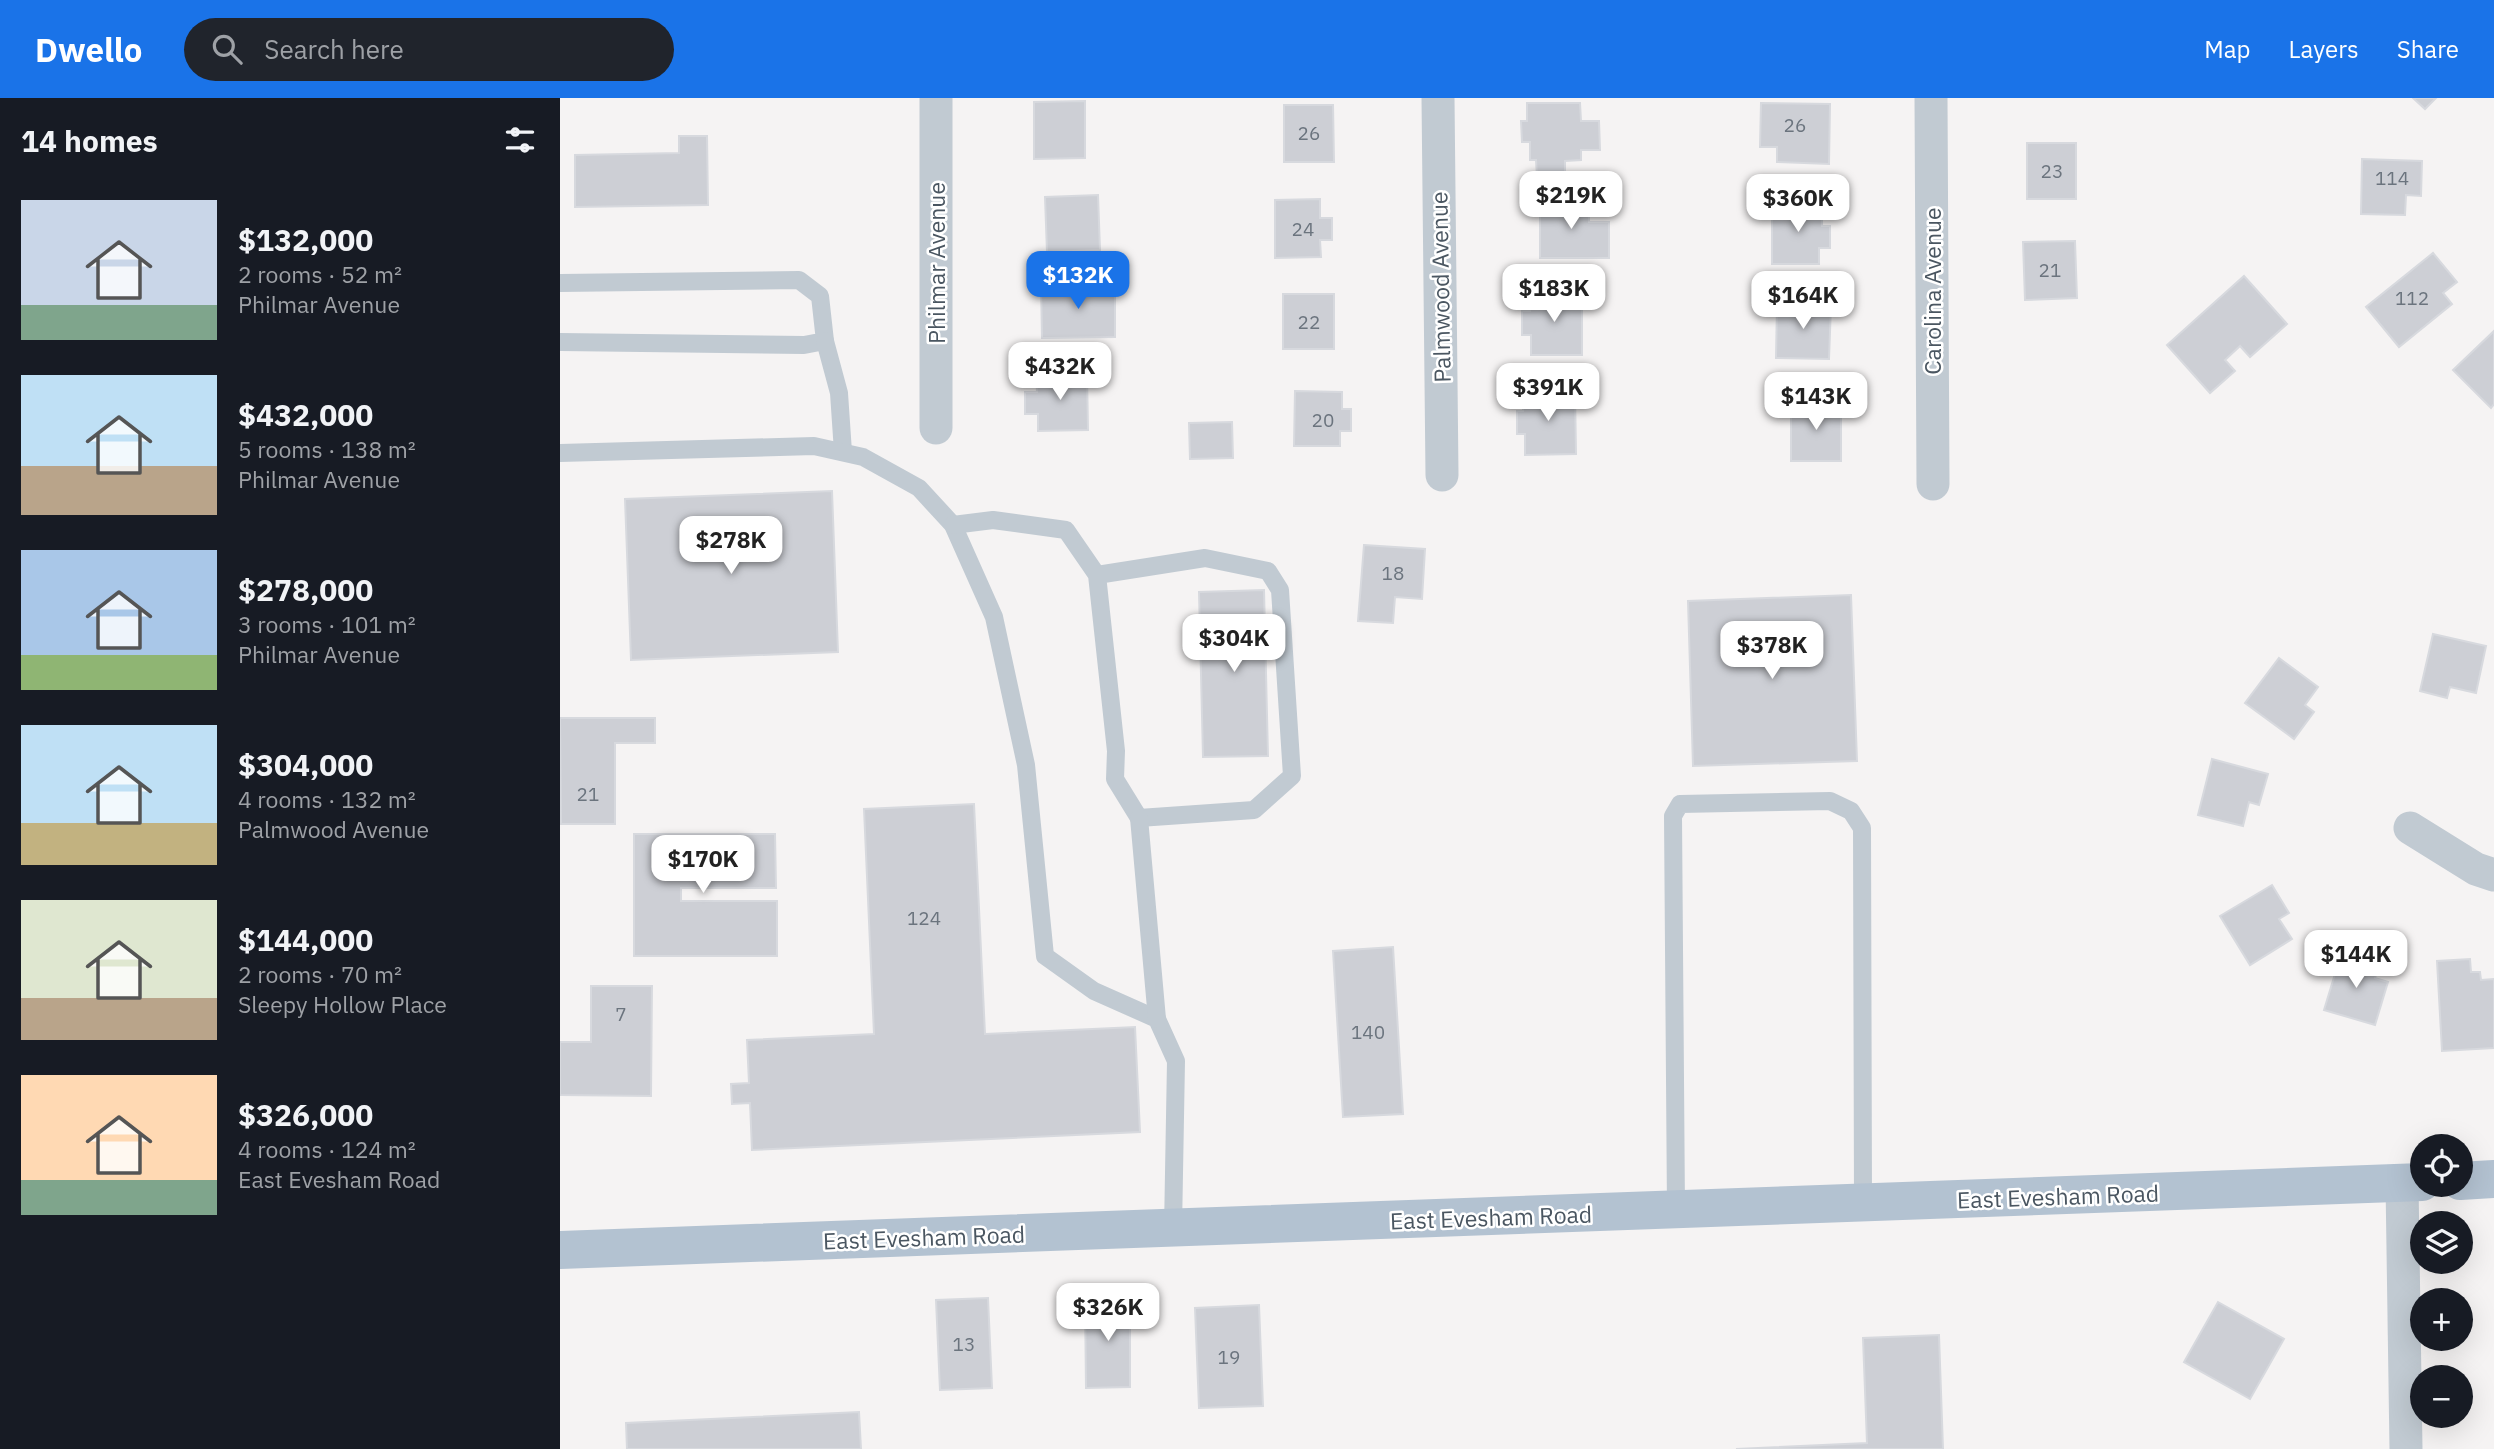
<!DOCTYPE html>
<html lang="en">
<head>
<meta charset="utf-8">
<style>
	:root { --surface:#171b24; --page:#20242c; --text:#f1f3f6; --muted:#9ea1a6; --accent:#1a73e8 }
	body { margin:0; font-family:"IBM Plex Sans",sans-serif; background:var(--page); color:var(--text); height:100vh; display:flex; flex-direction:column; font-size:26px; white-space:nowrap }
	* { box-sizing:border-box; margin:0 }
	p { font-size:23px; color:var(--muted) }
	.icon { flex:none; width:38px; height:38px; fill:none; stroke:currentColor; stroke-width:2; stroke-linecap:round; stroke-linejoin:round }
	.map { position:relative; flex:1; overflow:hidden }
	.panel { display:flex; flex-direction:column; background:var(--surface); width:560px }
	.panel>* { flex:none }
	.fabs { position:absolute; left:1850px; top:1036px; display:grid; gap:14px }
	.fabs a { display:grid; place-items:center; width:63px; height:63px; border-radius:50%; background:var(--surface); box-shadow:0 7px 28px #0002; font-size:35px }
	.price { position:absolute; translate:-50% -60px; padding:0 16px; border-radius:14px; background:#fff; color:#222; font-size:23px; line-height:46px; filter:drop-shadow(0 2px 4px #0008) }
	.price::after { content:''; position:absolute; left:50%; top:42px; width:21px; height:16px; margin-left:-10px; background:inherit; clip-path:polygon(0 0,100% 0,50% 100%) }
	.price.selected { background:var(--accent); color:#fff }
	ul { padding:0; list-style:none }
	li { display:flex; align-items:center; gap:21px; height:175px; padding:0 21px }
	li span { display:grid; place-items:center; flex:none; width:196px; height:140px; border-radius:0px; color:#555 }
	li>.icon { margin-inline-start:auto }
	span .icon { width:84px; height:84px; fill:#fffc; stroke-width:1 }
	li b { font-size:30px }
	h2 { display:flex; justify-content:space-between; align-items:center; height:84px; padding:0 21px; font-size:30px }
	header { display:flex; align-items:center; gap:42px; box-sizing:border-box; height:98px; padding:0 35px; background:var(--accent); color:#fff }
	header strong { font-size:33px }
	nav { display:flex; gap:38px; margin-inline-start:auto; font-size:24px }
	.search { width:490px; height:63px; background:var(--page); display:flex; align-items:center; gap:18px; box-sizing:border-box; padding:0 24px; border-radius:38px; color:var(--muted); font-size:26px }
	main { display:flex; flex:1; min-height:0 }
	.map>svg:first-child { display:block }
	.building { fill:#cdcfd5; stroke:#d7d9de; stroke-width:2 }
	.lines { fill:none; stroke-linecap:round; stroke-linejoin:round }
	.service { stroke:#c1cad2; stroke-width:18 }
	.minor { stroke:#c1cad2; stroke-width:33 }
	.primary { stroke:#b3c2d1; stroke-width:38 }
	.labels { text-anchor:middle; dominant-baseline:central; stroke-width:5; stroke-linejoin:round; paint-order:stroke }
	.number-label { font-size:19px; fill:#6b747e }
	.street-label { font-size:23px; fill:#4a5661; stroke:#fff }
</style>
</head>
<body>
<header>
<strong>Dwello</strong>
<div class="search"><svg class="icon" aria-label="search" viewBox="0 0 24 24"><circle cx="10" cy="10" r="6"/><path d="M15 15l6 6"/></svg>Search here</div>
<nav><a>Map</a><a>Layers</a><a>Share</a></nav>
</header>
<main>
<section class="panel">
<h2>14 homes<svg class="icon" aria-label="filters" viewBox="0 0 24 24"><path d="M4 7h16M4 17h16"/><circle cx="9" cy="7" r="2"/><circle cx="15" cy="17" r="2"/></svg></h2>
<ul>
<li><span style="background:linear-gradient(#c9d6e8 75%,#7fa58c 0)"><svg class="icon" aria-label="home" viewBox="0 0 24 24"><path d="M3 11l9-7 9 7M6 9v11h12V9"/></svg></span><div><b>$132,000</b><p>2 rooms · 52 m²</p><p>Philmar Avenue</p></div></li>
<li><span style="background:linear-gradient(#bfe0f5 65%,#b9a48a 0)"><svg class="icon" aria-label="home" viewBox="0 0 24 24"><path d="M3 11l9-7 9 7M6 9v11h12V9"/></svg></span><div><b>$432,000</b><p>5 rooms · 138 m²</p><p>Philmar Avenue</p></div></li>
<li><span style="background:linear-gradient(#a9c7e8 75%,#8fb573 0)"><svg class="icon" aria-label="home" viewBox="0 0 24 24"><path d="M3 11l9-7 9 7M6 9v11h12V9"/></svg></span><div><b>$278,000</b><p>3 rooms · 101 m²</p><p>Philmar Avenue</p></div></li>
<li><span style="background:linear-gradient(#bfe0f5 70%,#c2b280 0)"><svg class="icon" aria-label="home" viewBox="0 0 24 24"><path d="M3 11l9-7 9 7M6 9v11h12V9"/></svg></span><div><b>$304,000</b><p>4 rooms · 132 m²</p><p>Palmwood Avenue</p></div></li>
<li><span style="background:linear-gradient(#dfe7d0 70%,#b9a48a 0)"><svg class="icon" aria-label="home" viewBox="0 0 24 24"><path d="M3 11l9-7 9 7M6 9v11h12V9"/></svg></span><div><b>$144,000</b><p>2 rooms · 70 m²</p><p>Sleepy Hollow Place</p></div></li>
<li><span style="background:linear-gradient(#ffd9b3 75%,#7fa58c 0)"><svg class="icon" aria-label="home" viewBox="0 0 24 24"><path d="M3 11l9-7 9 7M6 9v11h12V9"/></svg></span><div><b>$326,000</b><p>4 rooms · 124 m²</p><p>East Evesham Road</p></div></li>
</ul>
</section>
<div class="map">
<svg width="1934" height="1351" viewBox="0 0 1934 1351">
	<rect width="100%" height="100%" fill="#f5f3f3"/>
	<g class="building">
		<polygon points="1853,0 1876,0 1865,11"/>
		<polygon points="525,3 525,60 474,61 474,4"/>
		<polygon points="967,5 1020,5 1021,23 1039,23 1040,52 1021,52 1021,62 1005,63 1005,79 977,79 976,62 970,62 970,44 962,44 961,23 967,23"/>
		<polygon points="1201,5 1270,6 1269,66 1217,64 1217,49 1200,49"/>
		<polygon points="724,7 773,7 774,64 724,64"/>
		<polygon points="119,38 147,38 148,107 15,109 15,57 119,55"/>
		<rect x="1467" y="45" width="49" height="56"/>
		<polygon points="1802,61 1862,63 1861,98 1846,97 1845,117 1801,116"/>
		<polygon points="538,97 540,152 487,154 485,99"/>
		<polygon points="760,101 760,120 772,120 772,142 760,142 761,159 715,160 715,102"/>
		<polygon points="980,102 1029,102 1029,124 1049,124 1049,160 980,160"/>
		<polygon points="1212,106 1262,106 1262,128 1270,128 1270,150 1259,150 1259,166 1212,166"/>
		<polygon points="1515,143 1517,200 1465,202 1463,144"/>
		<polygon points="1873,155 1897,184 1883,195 1892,206 1839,249 1806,209"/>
		<polygon points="1684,178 1727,226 1690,259 1680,248 1665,262 1675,273 1650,295 1607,247"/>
		<polygon points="481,186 555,186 555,239 482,240"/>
		<polygon points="970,195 1022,195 1022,257 971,257 971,237 962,237 962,213 970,213"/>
		<rect x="723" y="196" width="51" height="55"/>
		<polygon points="1217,206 1271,207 1269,261 1216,260"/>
		<polygon points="1934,233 1934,306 1931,310 1893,272"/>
		<polygon points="527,275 528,332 478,333 478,316 465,316 465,294 477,294 476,277"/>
		<polygon points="735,293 782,294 782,311 791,311 791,333 780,333 780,348 734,348"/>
		<polygon points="1015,293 1016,356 965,357 965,336 957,336 957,313 963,313 963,294"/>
		<rect x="1231" y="305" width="50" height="58"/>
		<polygon points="672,324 673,360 630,361 629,325"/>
		<polygon points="272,393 278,554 71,562 65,401"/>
		<polygon points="804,447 865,451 862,501 835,499 833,525 798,523"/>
		<polygon points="704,492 708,658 643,659 639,494"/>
		<polygon points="1291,497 1297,663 1133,668 1128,503"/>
		<polygon points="1873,536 1926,548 1916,595 1890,589 1887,600 1860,593"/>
		<polygon points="1719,560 1758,589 1745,607 1754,614 1734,641 1685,605"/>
		<polygon points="0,620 95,620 95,645 55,645 55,726 1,726"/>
		<polygon points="1652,661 1708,676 1699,707 1689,704 1683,728 1638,717"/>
		<polygon points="414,706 425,936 575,929 580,1034 192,1052 190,1005 172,1006 171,986 189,985 187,942 314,936 304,711"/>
		<polygon points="74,736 215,736 216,790 121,790 121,803 217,803 217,858 74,858"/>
		<polygon points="1712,787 1729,815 1719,821 1732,841 1690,867 1660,818"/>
		<polygon points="833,849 843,1016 783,1019 773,853"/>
		<polygon points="1781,856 1819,867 1815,880 1828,884 1815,927 1764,912"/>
		<polygon points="1910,861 1911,874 1920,874 1921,882 1934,881 1934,950 1882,953 1877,863"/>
		<polygon points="31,888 92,888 91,998 0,997 0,944 31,944"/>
		<polygon points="428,1200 432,1290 380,1292 376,1202"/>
		<polygon points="570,1200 570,1289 526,1290 525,1201"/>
		<polygon points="1658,1204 1724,1241 1690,1301 1624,1264"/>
		<polygon points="699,1207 703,1308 639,1310 635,1210"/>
		<polygon points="1379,1237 1383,1351 1176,1351 1307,1345 1303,1240"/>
		<polygon points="299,1314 301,1351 67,1351 66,1325"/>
	</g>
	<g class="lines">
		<g class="service">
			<polyline points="0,185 239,182 260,198 265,243 244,247 0,244"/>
			<polyline points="265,243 279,295 283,354"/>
			<polyline points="0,355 254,348 303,359 359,390 393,427 434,519 466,667 485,858 534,893 597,921 616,963 613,1131"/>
			<polyline points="393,427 433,422 506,432 537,477 556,653 555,681 579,720 694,712 732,678 720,492 708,473 645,460 537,477"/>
			<polyline points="579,720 597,921"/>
			<polyline points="1116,1112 1113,718 1120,706 1270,703 1291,713 1302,730 1303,1105"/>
		</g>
		<g class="minor">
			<polyline points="376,0 376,330"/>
			<polyline points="878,0 882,377"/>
			<polyline points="1371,0 1373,386"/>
			<polyline points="1850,730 1916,771 1934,777"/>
			<polyline points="1842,1085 1846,1351"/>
		</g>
		<g class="primary">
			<polyline points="1900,1083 1934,1081"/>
			<polyline points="0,1152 1862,1084"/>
		</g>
	</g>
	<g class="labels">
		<g class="number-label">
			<text x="1235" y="27">26</text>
			<text x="749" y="35">26</text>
			<text x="1492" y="73">23</text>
			<text x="1832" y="80">114</text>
			<text x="743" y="131">24</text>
			<text x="1490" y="172">21</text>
			<text x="1852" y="200">112</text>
			<text x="749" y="224">22</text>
			<text x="763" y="322">20</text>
			<text x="833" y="475">18</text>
			<text x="28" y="696">21</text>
			<text x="364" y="820">124</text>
			<text x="61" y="916">7</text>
			<text x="808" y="934">140</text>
			<text x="404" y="1246">13</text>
			<text x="669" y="1259">19</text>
		</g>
		<g class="street-label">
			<text transform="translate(376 165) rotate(-90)">Philmar Avenue</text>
			<text transform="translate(880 189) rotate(-91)">Palmwood Avenue</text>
			<text transform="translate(1372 193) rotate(-90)">Carolina Avenue</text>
			<text transform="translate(1498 1098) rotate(-2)">East Evesham Road</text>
			<text transform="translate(931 1119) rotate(-2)">East Evesham Road</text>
			<text transform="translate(364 1139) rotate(-2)">East Evesham Road</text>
		</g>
	</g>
</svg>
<div class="fabs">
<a><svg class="icon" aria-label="locate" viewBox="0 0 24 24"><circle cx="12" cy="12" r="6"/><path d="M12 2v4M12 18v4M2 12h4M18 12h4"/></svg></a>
<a><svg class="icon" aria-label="layers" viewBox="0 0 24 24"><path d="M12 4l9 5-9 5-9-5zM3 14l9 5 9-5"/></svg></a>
<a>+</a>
<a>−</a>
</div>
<b class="price" style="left:1011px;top:133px">$219K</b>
<b class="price" style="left:1238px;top:136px">$360K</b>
<b class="price selected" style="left:518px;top:213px">$132K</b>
<b class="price" style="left:994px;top:226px">$183K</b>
<b class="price" style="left:1243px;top:233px">$164K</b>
<b class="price" style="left:500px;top:304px">$432K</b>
<b class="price" style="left:988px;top:325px">$391K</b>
<b class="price" style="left:1256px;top:334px">$143K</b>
<b class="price" style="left:171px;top:478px">$278K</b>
<b class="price" style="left:674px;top:576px">$304K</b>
<b class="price" style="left:1212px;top:583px">$378K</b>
<b class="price" style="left:143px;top:797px">$170K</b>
<b class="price" style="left:1796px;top:892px">$144K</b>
<b class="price" style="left:548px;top:1245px">$326K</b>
</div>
</main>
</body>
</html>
